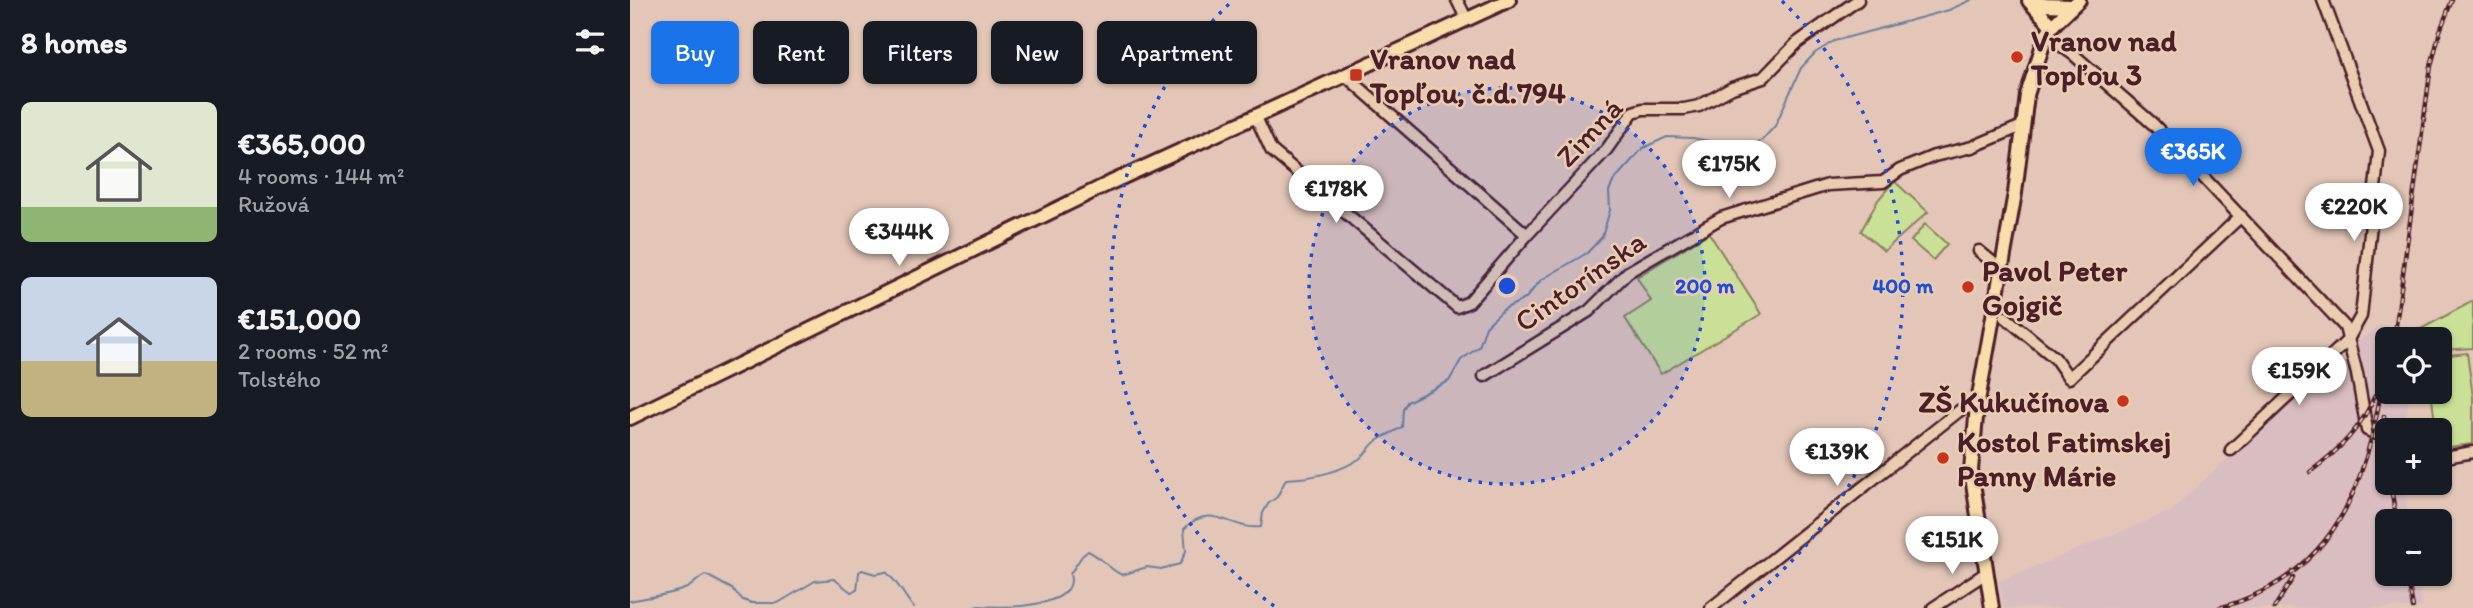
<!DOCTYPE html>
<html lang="en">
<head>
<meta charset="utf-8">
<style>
	:root { --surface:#171b24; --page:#20242c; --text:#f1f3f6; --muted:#9ea1a6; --accent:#1a73e8 }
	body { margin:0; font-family:Itim,sans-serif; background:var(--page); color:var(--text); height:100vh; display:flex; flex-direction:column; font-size:26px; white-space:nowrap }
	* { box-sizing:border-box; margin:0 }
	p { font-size:23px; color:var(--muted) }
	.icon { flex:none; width:38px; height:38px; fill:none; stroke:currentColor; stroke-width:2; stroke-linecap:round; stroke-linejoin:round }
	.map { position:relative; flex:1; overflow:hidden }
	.panel { display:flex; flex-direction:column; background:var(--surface); width:630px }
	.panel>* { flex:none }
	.hud { position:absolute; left:21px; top:21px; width:665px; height:63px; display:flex; gap:14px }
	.buttons { position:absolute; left:1745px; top:327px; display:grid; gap:14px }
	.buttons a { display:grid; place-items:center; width:77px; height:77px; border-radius:10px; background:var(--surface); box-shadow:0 2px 5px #0004; font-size:35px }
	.price { position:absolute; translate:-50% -60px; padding:0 16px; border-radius:24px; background:#fff; color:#222; font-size:23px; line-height:46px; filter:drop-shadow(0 2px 4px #0008) }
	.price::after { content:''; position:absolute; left:50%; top:42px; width:21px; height:16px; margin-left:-10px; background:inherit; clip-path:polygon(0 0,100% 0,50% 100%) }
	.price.current { background:var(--accent); color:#fff }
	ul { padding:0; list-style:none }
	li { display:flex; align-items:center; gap:21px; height:175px; padding:0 21px }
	li span { display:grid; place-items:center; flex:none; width:196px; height:140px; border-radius:10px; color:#555 }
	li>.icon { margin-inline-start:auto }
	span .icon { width:84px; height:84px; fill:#fffc; stroke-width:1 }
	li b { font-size:30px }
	h2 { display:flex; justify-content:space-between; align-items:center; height:84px; padding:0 21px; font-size:30px }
	.pill { padding:0 24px; border-radius:10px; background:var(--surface); box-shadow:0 2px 5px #0004; font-size:24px; line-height:63px }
	.pill.current { background:var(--accent); color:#fff }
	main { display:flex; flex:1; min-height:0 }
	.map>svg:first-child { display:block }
	.built { fill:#dabdc0 }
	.green { fill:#c9e096; stroke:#8a8060; stroke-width:2 }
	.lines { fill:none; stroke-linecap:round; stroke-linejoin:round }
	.stream { stroke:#6d809a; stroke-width:2 }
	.minor-casing { stroke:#4a1f2b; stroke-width:15 }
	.major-casing { stroke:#4a1f2b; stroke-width:18 }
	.minor { stroke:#eacdb1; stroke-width:10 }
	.major { stroke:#f9deab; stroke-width:12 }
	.rail-casing { stroke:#4a1f2b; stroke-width:4.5 }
	.rail { stroke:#eacdb1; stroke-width:2; stroke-dasharray:5; stroke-linecap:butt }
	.ring { fill:none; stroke:#1d4ed8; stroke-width:3.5; stroke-dasharray:3.5 7 }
	.poi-dot { fill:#c8321e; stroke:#eacdb1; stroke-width:2.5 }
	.labels { text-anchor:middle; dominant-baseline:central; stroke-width:5; stroke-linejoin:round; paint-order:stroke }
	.poi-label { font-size:30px; font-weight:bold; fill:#4a1f2b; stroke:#eacdb1; text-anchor:start }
	.street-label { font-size:30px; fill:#4a1f2b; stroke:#eacdb1 }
	.centre { fill:#1d4ed8; stroke:#eacdb1; stroke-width:3.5 }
	.ring-label { font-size:21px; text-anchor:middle; font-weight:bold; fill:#1d4ed8; stroke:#eacdb1; stroke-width:5; stroke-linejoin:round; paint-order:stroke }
</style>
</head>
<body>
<main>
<section class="panel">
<h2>8 homes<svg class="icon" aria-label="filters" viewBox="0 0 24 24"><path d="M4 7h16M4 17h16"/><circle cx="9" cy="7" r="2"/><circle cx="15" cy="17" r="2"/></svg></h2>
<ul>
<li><span style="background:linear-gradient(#dfe7d0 75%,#8fb573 0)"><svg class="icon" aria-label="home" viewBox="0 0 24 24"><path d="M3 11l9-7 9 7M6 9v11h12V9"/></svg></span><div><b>€365,000</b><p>4 rooms · 144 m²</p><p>Ružová</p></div></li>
<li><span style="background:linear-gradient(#c9d6e8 60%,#c2b280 0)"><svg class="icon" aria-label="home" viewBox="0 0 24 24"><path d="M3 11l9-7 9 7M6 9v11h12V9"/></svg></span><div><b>€151,000</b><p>2 rooms · 52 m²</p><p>Tolstého</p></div></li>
</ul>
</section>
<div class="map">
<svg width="1843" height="608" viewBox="0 0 1843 608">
	<rect width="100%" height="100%" fill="#e3c6b8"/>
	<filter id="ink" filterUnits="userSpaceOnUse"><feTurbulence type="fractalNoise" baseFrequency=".0143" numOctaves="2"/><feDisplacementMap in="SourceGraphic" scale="14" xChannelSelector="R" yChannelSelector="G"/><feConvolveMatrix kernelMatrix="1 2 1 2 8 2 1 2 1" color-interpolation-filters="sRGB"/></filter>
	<g filter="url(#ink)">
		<polygon class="built" points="1751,325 1791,329 1788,339 1757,340 1757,392 1780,392 1774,430 1757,430 1757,483 1773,483 1779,521 1757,522 1757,574 1787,574 1792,608 1374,608 1370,581 1541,511 1706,357"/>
		<g class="green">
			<polygon points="1264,181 1298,212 1254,251 1231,231 1248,200"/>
			<polygon points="1295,224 1317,244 1303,260 1281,241"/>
			<polygon points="1079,233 1131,314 1031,374 995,318 1021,301 1007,277"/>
			<polygon points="1843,301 1843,348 1810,350 1810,340 1788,339 1791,329"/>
			<polygon points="1837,353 1843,397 1843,444 1810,448 1810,430 1806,430 1801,392 1810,392 1810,356"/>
		</g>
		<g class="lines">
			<g class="stream">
				<path d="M0 601C19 597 40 595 57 588 65 584 67 578 76 575L102 589 113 600 122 603H148L185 581 204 579 221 592 227 590 229 572 232 570 245 574 256 572C268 582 274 596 284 608"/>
				<path d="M341 608 349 606C376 608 450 608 440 574L452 556 458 551C473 558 478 569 492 575L517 567 531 569 550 564 556 551 554 529C582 500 601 531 631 527L633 513 638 504 647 497 656 479C680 478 708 473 729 459 736 454 741 444 748 440 756 435 764 432 772 427L773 409 777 402 819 381 831 360 849 347 856 326 874 309 895 299 911 280 957 253 972 237 980 210 979 191 984 180 1013 148 1037 137 1063 138 1112 148 1132 140 1145 126 1171 68 1185 53 1204 41 1319 10 1341 0"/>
			</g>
			<g class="minor-casing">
				<g id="minor">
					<polyline points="827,0 837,20"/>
					<polyline points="1416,35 1444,55 1523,124 1715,327 1727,374 1737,430 1757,438"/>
					<polyline points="715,75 897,235"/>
					<polyline points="625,115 641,150 827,307 839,302 897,235 977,149 1003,112 1013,109 1054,109 1069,106 1102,88 1133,78 1167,43 1228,0"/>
					<polyline points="1349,251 1372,270"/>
					<polyline points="1375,317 1425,358 1439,378 1611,216"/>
					<polyline points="854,376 959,311 998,272 1091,218 1198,185 1253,182 1270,170 1304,156 1342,147 1392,126"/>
					<polyline points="1601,450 1717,341 1731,316 1749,151 1693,0"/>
					<polyline points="1810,458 1843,452"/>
					<polyline points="1081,608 1329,411 1334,408 1347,407"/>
					<polyline points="1303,608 1356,573"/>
				</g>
			</g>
			<g class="major-casing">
				<g id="major">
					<polyline points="1399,1 1422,26"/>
					<polyline points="1400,1 1416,5 1441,6"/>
					<polyline points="0,418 480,183 879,0"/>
					<polyline points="1362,608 1341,470 1347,407 1385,193 1397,95 1416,35 1422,26 1449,0"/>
				</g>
			</g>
			<use href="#minor" class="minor"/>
			<use href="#major" class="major"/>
			<g class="rail-casing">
				<g id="rail">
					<polyline points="1764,340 1801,66 1810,31 1822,0"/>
					<polyline points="1754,416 1757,468"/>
					<path d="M1680 472C1709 450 1731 429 1745 395"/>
					<polyline points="1760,483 1767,522"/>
					<polyline points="1777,574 1783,608"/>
					<path d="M1589 608C1716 573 1741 468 1757 352"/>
					<polyline points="1644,608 1663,578"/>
				</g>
			</g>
			<use href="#rail" class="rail"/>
		</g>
	</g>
	<circle cx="877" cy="286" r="198" fill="#1d4ed8" fill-opacity=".12"/>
	<g class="ring">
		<circle cx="877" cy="286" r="198"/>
		<path d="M644 606A396 396 0 0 1 602 1M1152 1A396 396 0 0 1 1110 606"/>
	</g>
	<g class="poi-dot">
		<circle cx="1387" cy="57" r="7"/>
		<rect x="719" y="68" width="14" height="14" rx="3.5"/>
		<circle cx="1338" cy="287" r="7"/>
		<circle cx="1493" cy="401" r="7"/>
		<circle cx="1313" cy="458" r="7"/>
	</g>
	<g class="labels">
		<g class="poi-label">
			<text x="1401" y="40">Vranov nad<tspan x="1401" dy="34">Topľou 3</tspan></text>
			<text x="740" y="58">Vranov nad<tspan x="740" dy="34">Topľou, č.d.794</tspan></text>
			<text x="1352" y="270">Pavol Peter<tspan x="1352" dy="34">Gojgič</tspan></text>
			<text x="1479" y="401" text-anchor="end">ZŠ Kukučínova</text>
			<text x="1327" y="441">Kostol Fatimskej<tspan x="1327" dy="34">Panny Márie</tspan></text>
		</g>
		<g class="street-label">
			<text transform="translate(959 132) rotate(-47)">Zimná</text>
			<text transform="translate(950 281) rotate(-35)">Cintorínska</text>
		</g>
	</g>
	<circle cx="877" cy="286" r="10" class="centre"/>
	<g class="ring-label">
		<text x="1075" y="293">200 m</text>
		<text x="1273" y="293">400 m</text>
	</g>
</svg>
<div class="buttons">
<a><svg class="icon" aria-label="locate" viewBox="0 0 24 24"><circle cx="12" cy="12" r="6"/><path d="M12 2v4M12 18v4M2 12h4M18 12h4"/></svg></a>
<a>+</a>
<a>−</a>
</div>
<b class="price current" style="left:1563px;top:188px">€365K</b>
<b class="price" style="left:1099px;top:200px">€175K</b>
<b class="price" style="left:706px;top:225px">€178K</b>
<b class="price" style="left:1724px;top:243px">€220K</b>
<b class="price" style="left:269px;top:268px">€344K</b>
<b class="price" style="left:1669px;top:407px">€159K</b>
<b class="price" style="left:1207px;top:488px">€139K</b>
<b class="price" style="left:1322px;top:576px">€151K</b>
<div class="hud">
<a class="pill current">Buy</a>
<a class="pill">Rent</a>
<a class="pill">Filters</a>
<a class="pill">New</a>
<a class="pill">Apartment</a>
</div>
</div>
</main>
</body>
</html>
